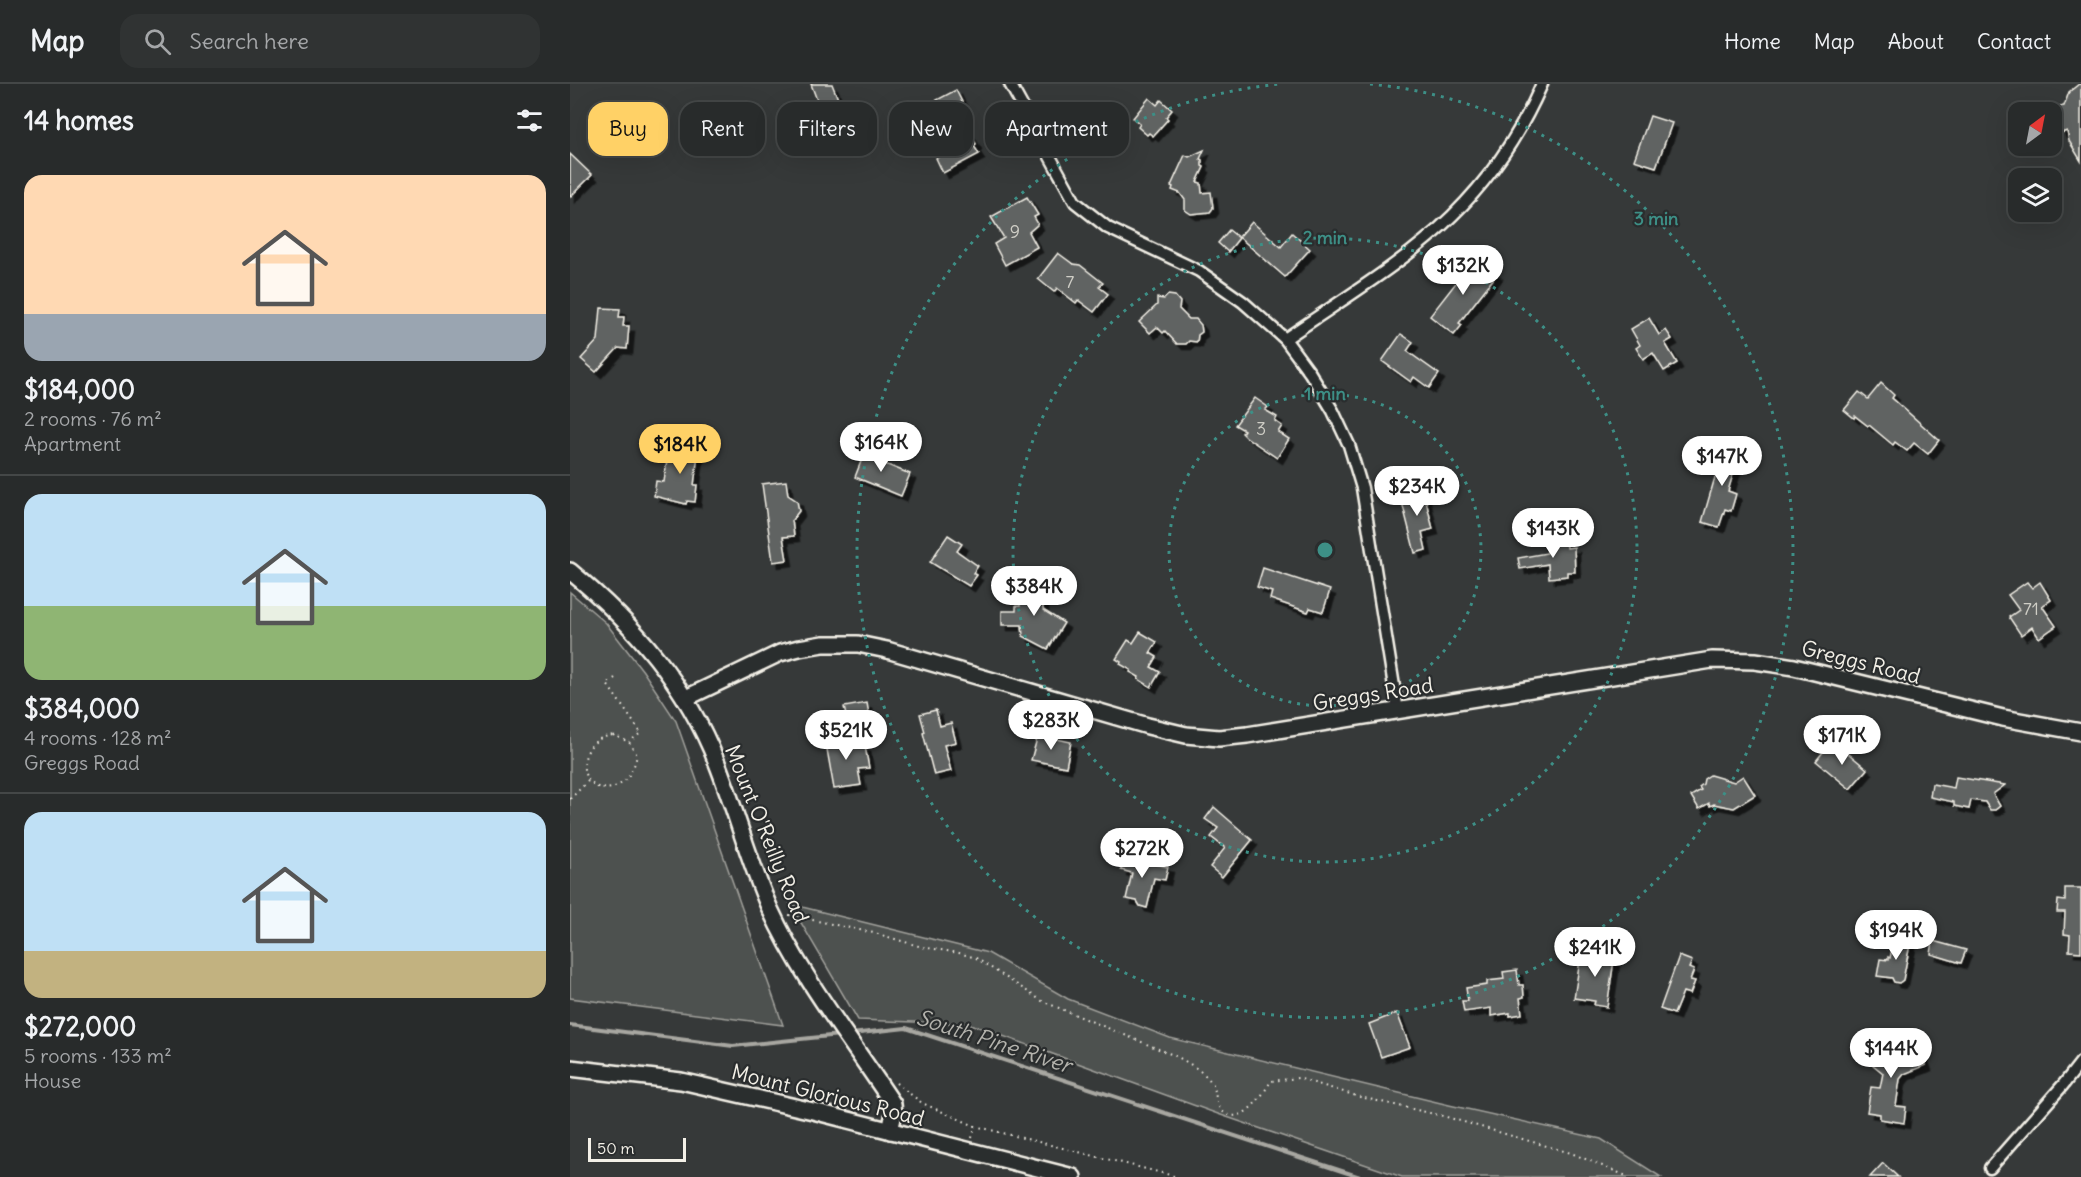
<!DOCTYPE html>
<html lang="en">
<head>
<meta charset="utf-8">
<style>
	:root { --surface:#282b2b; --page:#303333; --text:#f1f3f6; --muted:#a5a7a9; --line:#444747; --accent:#ffd166 }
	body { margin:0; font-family:Delius,sans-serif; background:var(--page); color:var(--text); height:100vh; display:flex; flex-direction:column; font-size:22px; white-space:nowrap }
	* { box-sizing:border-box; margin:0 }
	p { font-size:20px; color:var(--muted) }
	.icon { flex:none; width:33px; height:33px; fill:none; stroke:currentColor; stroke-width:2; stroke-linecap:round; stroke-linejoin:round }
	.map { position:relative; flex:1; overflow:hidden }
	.side { display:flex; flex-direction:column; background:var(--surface); width:570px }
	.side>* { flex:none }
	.guide { position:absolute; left:18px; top:18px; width:570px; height:54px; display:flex; gap:12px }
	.needle { width:39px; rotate:32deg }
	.controls { position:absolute; left:1438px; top:18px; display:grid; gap:12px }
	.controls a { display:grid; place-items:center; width:54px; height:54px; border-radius:12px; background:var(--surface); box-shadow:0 6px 24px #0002,0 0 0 2px var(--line); font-size:30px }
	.scale { position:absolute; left:18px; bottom:15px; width:98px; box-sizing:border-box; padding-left:6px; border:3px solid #f4f1e8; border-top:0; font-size:16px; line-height:21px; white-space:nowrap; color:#f4f1e8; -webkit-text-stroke:4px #2a2d2e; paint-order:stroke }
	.price { position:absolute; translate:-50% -51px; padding:0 14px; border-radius:21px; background:#fff; color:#222; font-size:20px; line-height:39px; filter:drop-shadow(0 2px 3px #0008) }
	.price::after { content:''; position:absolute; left:50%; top:36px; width:18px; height:14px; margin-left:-9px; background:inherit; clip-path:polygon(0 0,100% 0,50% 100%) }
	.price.on { background:var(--accent); color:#111 }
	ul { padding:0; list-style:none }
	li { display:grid; align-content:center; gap:12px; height:318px; padding:0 24px }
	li+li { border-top:2px solid var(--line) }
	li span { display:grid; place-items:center; height:186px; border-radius:18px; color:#555 }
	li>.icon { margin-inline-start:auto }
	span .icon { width:108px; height:108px; fill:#fffc; stroke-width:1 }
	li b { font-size:26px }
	h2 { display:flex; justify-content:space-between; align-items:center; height:72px; padding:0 24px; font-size:26px }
	.pill { padding:0 21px; border-radius:18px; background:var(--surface); box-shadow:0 6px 24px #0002,0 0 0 2px var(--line); font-size:21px; line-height:54px }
	.pill.on { background:var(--accent); color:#111 }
	header { display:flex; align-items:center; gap:36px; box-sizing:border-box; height:84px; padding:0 30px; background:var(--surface); border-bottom:2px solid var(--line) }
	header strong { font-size:28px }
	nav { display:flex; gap:33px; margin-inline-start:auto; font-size:21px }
	.search { width:420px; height:54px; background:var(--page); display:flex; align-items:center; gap:15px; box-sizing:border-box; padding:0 21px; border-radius:18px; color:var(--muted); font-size:22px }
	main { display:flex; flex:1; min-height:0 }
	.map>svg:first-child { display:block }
	.green { fill:#4e514f; stroke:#a1a19c; stroke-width:1.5 }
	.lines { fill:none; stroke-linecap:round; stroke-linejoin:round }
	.stream { stroke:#a8a7a1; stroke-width:4 }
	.building { fill:#616362; stroke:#f4f1e8; stroke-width:1.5; filter:url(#shadow) }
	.street-casing { stroke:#f4f1e8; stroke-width:15 }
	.secondary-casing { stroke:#f4f1e8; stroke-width:20 }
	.path { stroke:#f4f1e8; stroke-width:2; stroke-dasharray:1.5 4.5; stroke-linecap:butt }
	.street { stroke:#2a2d2e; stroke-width:10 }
	.secondary { stroke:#2a2d2e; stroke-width:15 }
	.ring { fill:none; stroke:#3d8f86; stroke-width:3; stroke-dasharray:3 6 }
	.labels { text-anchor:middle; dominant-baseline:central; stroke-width:4.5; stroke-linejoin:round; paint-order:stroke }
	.number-label { font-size:18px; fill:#cfcec6 }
	.street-label { font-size:21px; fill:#f4f1e8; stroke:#2a2d2e }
	.water-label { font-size:22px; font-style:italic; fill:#b4b3ad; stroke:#2a2d2e }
	.centre { fill:#3d8f86; stroke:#2a2d2e; stroke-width:3 }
	.ring-label { font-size:18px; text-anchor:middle; font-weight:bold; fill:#3d8f86; stroke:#2a2d2e; stroke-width:4.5; stroke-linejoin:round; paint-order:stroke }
</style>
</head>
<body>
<header>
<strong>Map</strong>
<div class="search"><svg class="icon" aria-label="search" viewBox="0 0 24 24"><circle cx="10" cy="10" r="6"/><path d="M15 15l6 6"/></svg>Search here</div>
<nav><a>Home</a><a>Map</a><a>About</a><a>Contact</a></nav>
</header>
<main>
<section class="side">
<h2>14 homes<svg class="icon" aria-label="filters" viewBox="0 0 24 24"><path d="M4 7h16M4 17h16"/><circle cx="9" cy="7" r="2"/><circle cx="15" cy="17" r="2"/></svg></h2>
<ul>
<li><span style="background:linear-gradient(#ffd9b3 75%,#9aa5b1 0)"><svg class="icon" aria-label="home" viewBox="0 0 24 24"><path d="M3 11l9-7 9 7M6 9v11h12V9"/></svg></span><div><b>$184,000</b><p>2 rooms · 76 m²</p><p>Apartment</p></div></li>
<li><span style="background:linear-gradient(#bfe0f5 60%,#8fb573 0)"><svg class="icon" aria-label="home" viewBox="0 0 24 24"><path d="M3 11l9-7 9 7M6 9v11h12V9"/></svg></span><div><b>$384,000</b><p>4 rooms · 128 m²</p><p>Greggs Road</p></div></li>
<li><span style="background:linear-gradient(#bfe0f5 75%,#c2b280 0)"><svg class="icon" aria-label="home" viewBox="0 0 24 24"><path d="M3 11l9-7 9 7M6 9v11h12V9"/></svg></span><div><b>$272,000</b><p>5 rooms · 133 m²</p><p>House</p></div></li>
</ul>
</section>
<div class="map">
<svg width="1511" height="1093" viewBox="0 0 1511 1093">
	<defs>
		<filter id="shadow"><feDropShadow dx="5.5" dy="5.5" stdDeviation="0" flood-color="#0009"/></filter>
	</defs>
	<rect width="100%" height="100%" fill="#363939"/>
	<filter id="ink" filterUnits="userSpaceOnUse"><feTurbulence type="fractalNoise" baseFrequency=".0167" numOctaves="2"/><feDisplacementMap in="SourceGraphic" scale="12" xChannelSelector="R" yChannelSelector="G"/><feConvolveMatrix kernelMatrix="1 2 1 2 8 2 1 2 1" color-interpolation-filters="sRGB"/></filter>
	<g filter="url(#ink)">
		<g class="green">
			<polygon points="0,508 36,539 73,587 106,637 213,941 0,914"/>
			<polygon points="220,820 418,869 498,915 600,954 879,1021 1031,1055 1091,1093 832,1093 648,1030 400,940 288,936"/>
		</g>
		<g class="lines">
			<g class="stream">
				<polyline points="0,941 163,962 270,951"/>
				<polyline points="281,950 336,944 790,1093"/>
			</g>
		</g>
		<g class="building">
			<polygon points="241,0 262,0 270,20 251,27"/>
			<polygon points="1509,0 1511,0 1511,77 1499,57 1497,47 1491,49 1487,38 1482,38 1482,23 1494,22 1499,8"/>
			<polygon points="386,6 396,26 387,30 406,60 404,62 409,70 373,89 366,74 386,63 365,17"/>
			<polygon points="579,14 587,21 591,16 602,26 596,33 598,35 583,52 579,49 577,51 568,43 570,40 563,34"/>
			<polygon points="1080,32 1102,39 1086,83 1064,76"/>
			<polygon points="634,66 630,75 632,76 632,82 634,83 627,98 631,99 632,109 641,108 643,124 640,128 621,130 615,126 615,116 610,109 602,106 603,103 601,102 615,71 619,73"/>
			<polygon points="0,70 22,91 0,113"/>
			<polygon points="457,113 468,131 464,133 468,140 459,148 467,163 435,181 424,160 434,154 421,133"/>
			<polygon points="682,138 711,163 722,149 740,165 715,193 669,153"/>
			<polygon points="659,146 669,154 658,168 648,159"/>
			<polygon points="488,169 503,180 510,181 533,199 529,203 538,210 524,228 508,216 506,219 487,204 484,208 468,195"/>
			<polygon points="906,173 927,190 889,239 892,241 884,251 860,232"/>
			<polygon points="598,211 605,212 610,218 609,225 619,235 626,235 631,241 632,248 628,251 627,258 619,257 616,260 607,260 595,247 593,249 587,243 580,249 569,238 587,221 587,214 594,215"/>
			<polygon points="31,224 50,225 49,233 54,233 53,242 59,242 57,265 48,264 26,288 11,275 28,256"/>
			<polygon points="1079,234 1089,251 1096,246 1102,255 1095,259 1107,279 1094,287 1083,269 1073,275 1066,264 1070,261 1061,245"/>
			<polygon points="831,250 843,258 837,267 869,290 859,304 844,293 841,298 812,277"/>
			<polygon points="1311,299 1324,311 1322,314 1369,356 1358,370 1344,359 1337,367 1325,358 1323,361 1299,341 1298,342 1285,332 1284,334 1274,326 1289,308 1298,315"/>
			<polygon points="685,314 698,323 695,326 707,333 705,337 712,342 708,348 719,355 707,374 676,353 672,349 674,346 665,341"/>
			<polygon points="102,359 129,363 124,401 127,401 125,418 117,417 116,420 84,412 86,397 94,398 97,376 100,376"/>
			<polygon points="1155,359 1171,363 1158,407 1166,410 1161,427 1155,425 1149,443 1132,438"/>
			<polygon points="297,362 314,369 310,378 340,390 331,412 285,393"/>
			<polygon points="216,397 218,411 227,417 229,427 222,436 224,452 213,453 217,476 203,478 192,400"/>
			<polygon points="853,405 863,445 852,448 856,466 845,469 830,410"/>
			<polygon points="378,451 392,460 387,467 408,482 403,489 407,491 399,502 360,478"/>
			<polygon points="996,456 997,464 1004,463 1005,488 997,488 997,492 979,494 978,480 950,485 948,474 977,469 976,457"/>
			<polygon points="693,484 760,506 753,528 740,524 738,528 700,515 702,508 687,503"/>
			<polygon points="1457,498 1462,504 1470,498 1481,516 1472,522 1486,542 1469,554 1462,543 1451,551 1439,533 1449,526 1438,511"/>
			<polygon points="450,501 473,501 473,526 494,539 478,565 453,552 452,541 432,541 432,527 446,527 446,522 450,522"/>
			<polygon points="570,548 587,558 580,569 587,573 581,583 590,588 581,603 568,595 569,593 560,588 561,586 550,580 551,578 546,575 558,556 563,559"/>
			<polygon points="297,619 300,636 278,640 274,623"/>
			<polygon points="366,626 370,642 381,639 386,658 374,661 381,687 364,691 353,649 355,648 350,630"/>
			<polygon points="282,650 284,664 295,662 299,684 288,685 291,701 264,705 255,654"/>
			<polygon points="468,651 501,658 496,683 461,676"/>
			<polygon points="1260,659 1271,668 1273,665 1297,685 1280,705 1246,677"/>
			<polygon points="1140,691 1164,698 1173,692 1185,711 1164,724 1144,720 1140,722 1139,719 1129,725 1121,712 1131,706 1129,703 1133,700 1134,695"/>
			<polygon points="1386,693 1435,701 1423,710 1430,722 1425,726 1420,726 1415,718 1401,716 1399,725 1384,722 1384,718 1360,713 1362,700 1384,704"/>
			<polygon points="644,723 682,756 652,793 640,783 655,764 641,753 648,744 635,735"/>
			<polygon points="554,773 598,783 595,796 584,794 577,824 570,822 567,817 556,815 562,789 551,786"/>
			<polygon points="1495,804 1511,804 1511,868 1499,867 1500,851 1494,850 1495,828 1487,828 1488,816 1495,817"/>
			<polygon points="1336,851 1340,860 1333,896 1329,899 1324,898 1322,894 1307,892 1310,875 1318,876 1318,873 1320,874 1323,860"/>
			<polygon points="1363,857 1396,866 1391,879 1361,870"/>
			<polygon points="1033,867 1045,869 1037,923 1024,921 1025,917 1004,914 1011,870 1032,874"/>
			<polygon points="1109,872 1122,877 1119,884 1124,886 1120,896 1125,897 1120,910 1113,908 1104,930 1090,925"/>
			<polygon points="947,886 949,901 953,901 954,913 950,914 952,930 940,932 940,929 921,932 921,924 894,928 892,917 898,917 896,904 917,901 917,897 934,895 933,888"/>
			<polygon points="827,929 840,963 811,973 799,940"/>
			<polygon points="1306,955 1325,971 1349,962 1356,981 1334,990 1330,995 1326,1022 1336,1023 1334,1039 1310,1035 1310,1030 1297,1028 1301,1003 1310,1004 1313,989 1292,972"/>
			<polygon points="1313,1079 1328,1093 1300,1093"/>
		</g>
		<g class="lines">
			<g class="street-casing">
				<g id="street">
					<polyline points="440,0 505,118 538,144 629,187 673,218 715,255 740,289 763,327 779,361 792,404 828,627"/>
					<path d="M715 255C771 216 833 180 882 132 920 95 951 48 972 0"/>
					<polyline points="1420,1084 1493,1001 1511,978"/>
				</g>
			</g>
			<g class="secondary-casing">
				<g id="secondary">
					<path d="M0 487C65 541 116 600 147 679 166 727 179 778 200 825 232 895 281 956 323 1020L324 1029 320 1047"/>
					<polyline points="116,614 210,569 229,564 253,560 288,560 317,566 578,642 616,651 649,654 677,651 1142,576 1185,577 1224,583 1433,634 1511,648"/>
					<polyline points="0,984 111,997 243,1027 503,1093"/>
				</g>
			</g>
			<g class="path">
				<polyline points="45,594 37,600 71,649 59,658"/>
				<path d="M43 651 59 658 67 671C56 725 0 706 17 669 22 657 31 653 43 651Z"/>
				<polyline points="0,715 19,696"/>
				<path d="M219 831 308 850 352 863 389 869 406 874 472 917 608 973C620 980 633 987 642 999 647 1007 644 1018 651 1026 671 1045 692 1012 701 997L728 994 790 1013 873 1032 1001 1069 1059 1093"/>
				<polyline points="326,999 352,1019 405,1042"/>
				<polyline points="402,1054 405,1042 608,1093"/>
			</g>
			<use href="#street" class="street"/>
			<use href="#secondary" class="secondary"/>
		</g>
	</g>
	<g class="ring">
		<circle cx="755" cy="466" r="156"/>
		<circle cx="755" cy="466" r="312"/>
		<path d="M800 0A468 468 0 1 1 710 0"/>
	</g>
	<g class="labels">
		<g class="number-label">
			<text x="445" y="147">9</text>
			<text x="500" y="197">7</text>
			<text x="691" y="344">3</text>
			<text x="1461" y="524">71</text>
		</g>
		<g class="street-label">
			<text transform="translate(1291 578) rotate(14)">Greggs Road</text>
			<text transform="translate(803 610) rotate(-9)">Greggs Road</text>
			<text transform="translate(197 750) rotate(68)">Mount O'Reilly Road</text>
			<text transform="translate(258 1011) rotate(14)">Mount Glorious Road</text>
		</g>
		<g class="water-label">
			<text transform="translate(424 957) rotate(18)">South Pine River</text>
		</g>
	</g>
	<circle cx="755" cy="466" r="9" class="centre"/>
	<g class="ring-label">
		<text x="1086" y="141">3 min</text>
		<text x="755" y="160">2 min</text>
		<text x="755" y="316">1 min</text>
	</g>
</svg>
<div class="controls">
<a><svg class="needle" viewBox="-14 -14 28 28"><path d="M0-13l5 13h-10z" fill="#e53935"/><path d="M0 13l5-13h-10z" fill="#a5a7a9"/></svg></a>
<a><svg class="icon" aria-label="layers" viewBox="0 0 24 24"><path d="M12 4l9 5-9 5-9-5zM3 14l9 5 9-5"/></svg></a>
</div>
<div class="scale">50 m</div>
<b class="price" style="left:893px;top:212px">$132K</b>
<b class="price" style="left:311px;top:389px">$164K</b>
<b class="price on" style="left:110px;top:391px">$184K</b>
<b class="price" style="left:1152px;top:403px">$147K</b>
<b class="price" style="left:847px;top:433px">$234K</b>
<b class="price" style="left:983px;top:475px">$143K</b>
<b class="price" style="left:464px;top:533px">$384K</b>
<b class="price" style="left:481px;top:667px">$283K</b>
<b class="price" style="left:276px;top:677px">$521K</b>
<b class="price" style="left:1272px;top:682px">$171K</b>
<b class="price" style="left:572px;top:795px">$272K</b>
<b class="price" style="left:1326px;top:877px">$194K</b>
<b class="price" style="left:1025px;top:894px">$241K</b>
<b class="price" style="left:1321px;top:995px">$144K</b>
<div class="guide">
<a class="pill on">Buy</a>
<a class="pill">Rent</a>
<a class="pill">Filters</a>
<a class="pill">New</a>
<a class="pill">Apartment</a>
</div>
</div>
</main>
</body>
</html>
